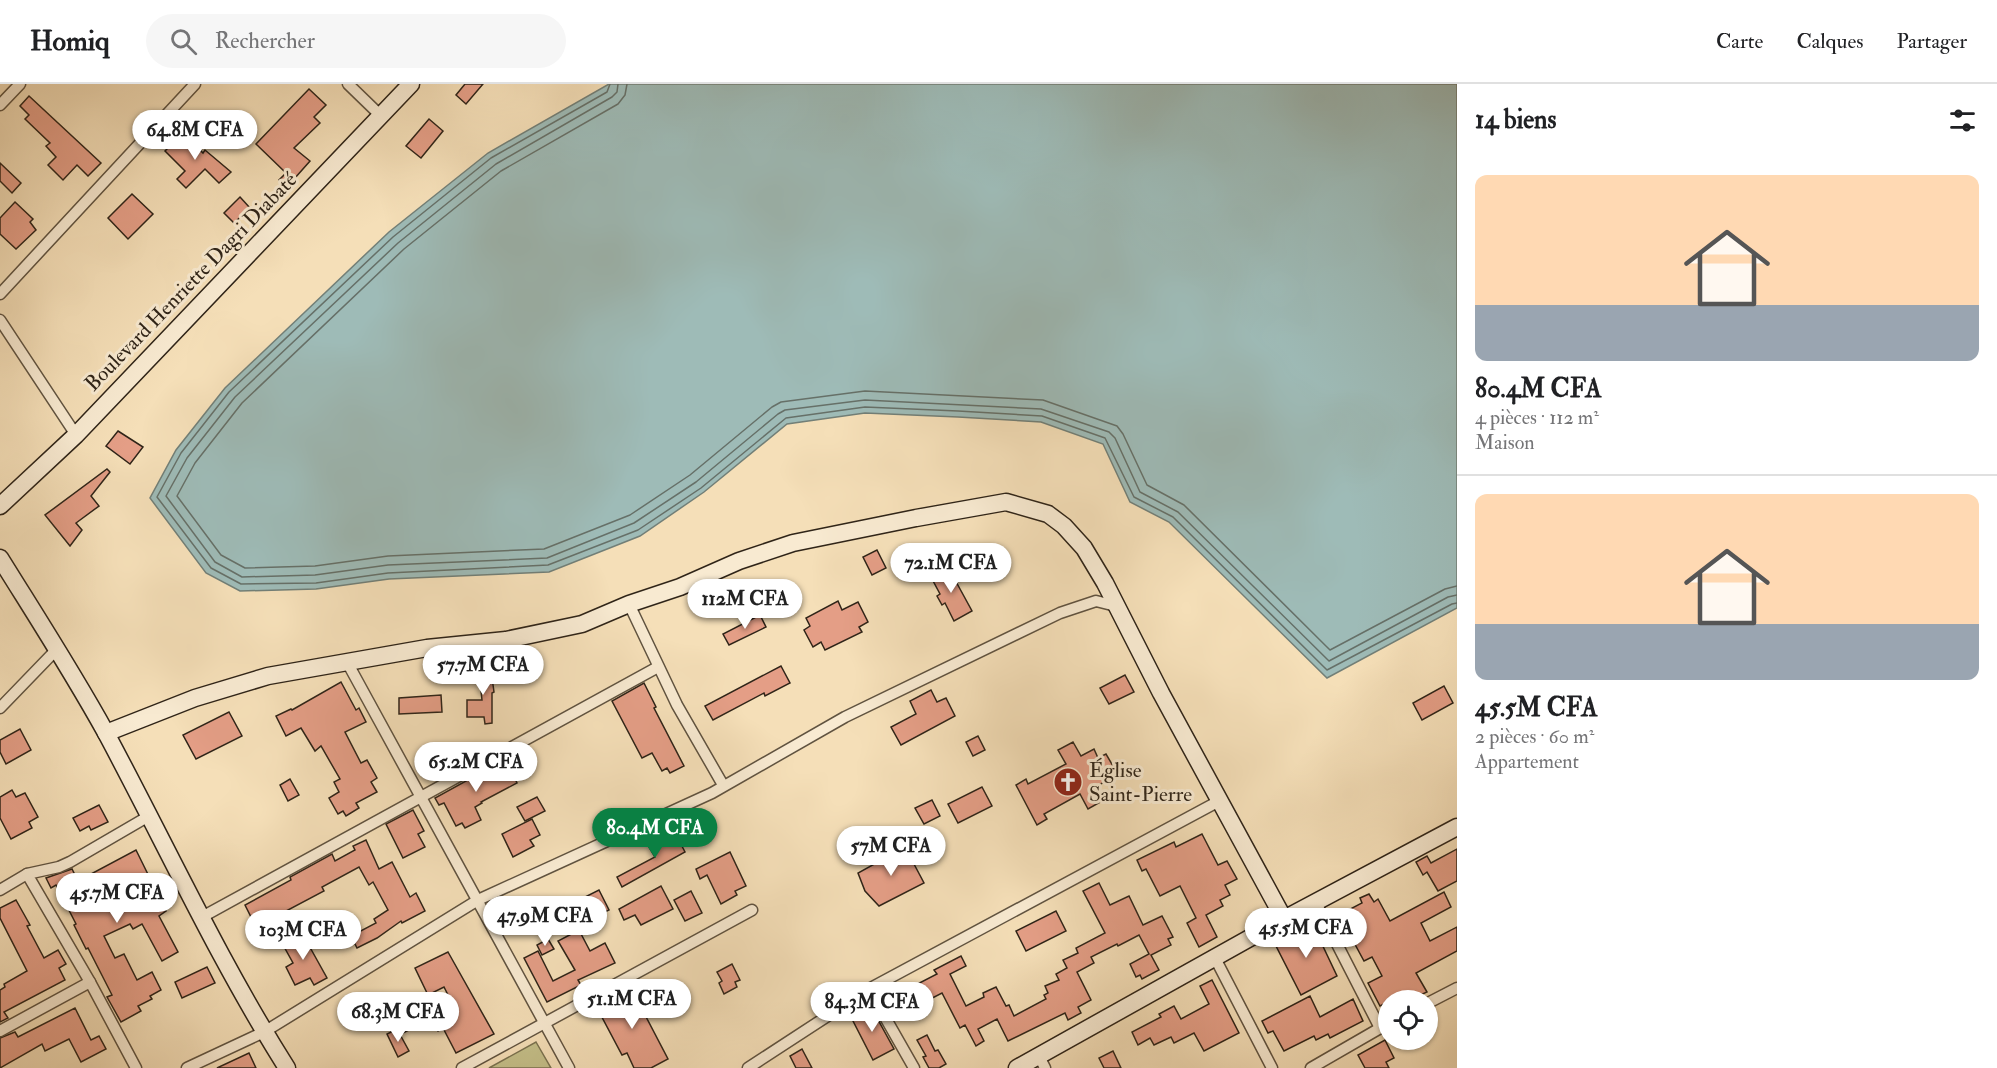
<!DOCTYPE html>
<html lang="fr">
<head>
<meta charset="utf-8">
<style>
	:root { --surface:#fff; --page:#f6f6f6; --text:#202124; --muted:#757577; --line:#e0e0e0; --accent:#0b8043 }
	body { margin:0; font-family:"IM FELL Double Pica",serif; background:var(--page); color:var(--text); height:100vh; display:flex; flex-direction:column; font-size:22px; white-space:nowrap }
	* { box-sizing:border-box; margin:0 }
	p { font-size:20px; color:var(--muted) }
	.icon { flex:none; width:33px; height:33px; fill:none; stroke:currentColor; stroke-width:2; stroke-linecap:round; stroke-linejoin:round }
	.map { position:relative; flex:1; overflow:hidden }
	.sheet { display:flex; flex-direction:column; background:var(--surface); width:540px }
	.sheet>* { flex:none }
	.tools { position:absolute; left:1378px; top:906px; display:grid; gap:12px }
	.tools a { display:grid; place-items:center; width:60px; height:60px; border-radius:50%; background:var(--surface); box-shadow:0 2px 4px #0004; font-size:30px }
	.price { position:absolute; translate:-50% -51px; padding:0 14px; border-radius:21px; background:#fff; color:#222; font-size:20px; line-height:39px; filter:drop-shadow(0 2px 3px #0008) }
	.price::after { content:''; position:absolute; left:50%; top:36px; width:18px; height:14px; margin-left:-9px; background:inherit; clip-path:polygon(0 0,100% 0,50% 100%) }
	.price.current { background:var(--accent); color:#fff }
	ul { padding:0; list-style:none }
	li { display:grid; align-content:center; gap:12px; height:318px; padding:0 18px }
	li+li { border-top:2px solid var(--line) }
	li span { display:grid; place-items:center; height:186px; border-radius:12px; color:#555 }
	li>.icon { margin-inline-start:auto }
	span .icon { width:108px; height:108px; fill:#fffc; stroke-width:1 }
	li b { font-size:26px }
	h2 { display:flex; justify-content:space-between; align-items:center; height:72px; padding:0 18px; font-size:26px }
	header { display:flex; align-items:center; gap:36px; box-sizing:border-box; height:84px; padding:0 30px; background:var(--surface); border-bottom:2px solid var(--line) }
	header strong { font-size:28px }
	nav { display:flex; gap:33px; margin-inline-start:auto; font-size:21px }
	.search { width:420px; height:54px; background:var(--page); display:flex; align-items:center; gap:15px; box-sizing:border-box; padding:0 21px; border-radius:33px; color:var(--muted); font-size:22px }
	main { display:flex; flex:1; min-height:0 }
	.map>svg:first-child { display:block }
	.garden { fill:#c4bf89; stroke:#7a7250; stroke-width:1.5 }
	.water { fill:#9ebbb7; stroke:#727f77; stroke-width:1.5 }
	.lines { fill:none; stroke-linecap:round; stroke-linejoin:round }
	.shore { stroke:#667068; stroke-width:1.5 }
	.building { fill:#e49e86; stroke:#2f2418; stroke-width:1.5 }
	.street-casing { stroke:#605340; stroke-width:13 }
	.secondary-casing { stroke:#2f2418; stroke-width:19 }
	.street { stroke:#f8ead1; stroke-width:10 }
	.secondary { stroke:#f8ead1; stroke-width:16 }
	.labels { text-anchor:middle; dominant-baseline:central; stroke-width:6; stroke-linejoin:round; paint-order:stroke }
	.street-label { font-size:21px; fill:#2f2418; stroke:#f8ead1 }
	.poi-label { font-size:21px; fill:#2f2418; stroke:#f8ead1; text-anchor:start }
</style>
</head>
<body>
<header>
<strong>Homiq</strong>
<div class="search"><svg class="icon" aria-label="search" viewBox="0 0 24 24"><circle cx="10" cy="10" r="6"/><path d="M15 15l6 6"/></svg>Rechercher</div>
<nav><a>Carte</a><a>Calques</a><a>Partager</a></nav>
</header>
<main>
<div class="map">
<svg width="1457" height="984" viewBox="0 0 1457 984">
	<rect width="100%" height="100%" fill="#f5dfb8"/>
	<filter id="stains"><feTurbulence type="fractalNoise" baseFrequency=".00333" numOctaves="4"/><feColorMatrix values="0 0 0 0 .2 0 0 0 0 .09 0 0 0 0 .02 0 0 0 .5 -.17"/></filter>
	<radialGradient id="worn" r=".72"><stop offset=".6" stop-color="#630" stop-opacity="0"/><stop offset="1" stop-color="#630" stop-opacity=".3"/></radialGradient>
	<polygon class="garden" points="536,958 551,984 489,984"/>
	<polygon class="water" points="609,0 1457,0 1457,524 1327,594 1169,438 1130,418 1103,360 1041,338 958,333 865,329 787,340 704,408 640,452 549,488 389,495 316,505 240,507 206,489 150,414 176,366 225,304 389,148 488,69"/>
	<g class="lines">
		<g class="shore">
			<polyline points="610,0 607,8 491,74 393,153 229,308 181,369 157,413 211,484 241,500 316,499 388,489 548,481 638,446 701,404 786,334 865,323 958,327 1042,332 1105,354 1134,413 1173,433 1327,586 1452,520 1457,519"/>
			<polyline points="618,0 617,8 612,13 496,80 398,159 235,313 187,374 166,412 215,478 242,493 315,491 388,481 547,474 634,439 696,398 778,330 785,326 865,316 1041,325 1109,348 1115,354 1140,408 1178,428 1329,577 1448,513 1457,511"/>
			<polyline points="627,0 625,11 618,20 501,87 404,165 242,319 195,379 177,412 221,471 245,484 315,482 388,472 544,465 630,431 690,391 772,323 781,318 865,307 1043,316 1117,342 1123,350 1147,401 1184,421 1330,566 1445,505 1457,502"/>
		</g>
	</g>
	<g class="building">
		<polygon points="465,0 483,0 466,20 456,11"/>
		<polygon points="309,5 326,21 314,33 320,39 294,64 310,77 287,103 279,96 286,89 256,60"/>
		<polygon points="29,12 101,79 88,92 77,81 63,96 48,81 56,73 46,62 50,59 25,35 29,31 20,22"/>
		<polygon points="429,35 443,47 421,74 406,62"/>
		<polygon points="183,49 203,69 205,66 231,88 219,99 205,85 186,104 177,95 185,87 165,67"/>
		<polygon points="0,79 21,99 12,109 0,97"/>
		<polygon points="132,110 153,130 128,155 108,134"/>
		<polygon points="240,113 250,124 234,139 224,129"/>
		<polygon points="15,118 33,135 30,138 36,146 16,165 0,150 0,134"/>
		<polygon points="118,347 143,363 130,380 106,362"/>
		<polygon points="107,385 110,388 91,412 99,422 76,439 82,446 70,462 45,431"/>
		<polygon points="877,466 886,484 872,491 863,473"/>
		<polygon points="948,483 972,527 954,537 945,519 942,521 937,512 940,510 931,493"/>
		<polygon points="838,517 842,526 858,518 868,538 859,543 862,548 825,566 821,558 813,563 804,546 810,542 806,534"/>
		<polygon points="760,531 766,543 729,561 723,550"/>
		<polygon points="490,579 494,608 492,609 492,639 485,640 484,633 467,633 467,616 482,616 478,580"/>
		<polygon points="781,582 790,599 765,612 764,609 713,636 705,622"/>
		<polygon points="1125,591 1134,608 1109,620 1100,604"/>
		<polygon points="341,598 356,626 359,624 366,638 345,648 361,679 367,676 377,694 371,698 377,708 356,719 359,724 346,732 343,727 338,730 329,714 339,708 334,698 340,695 321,662 315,667 301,644 286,652 276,632 291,625 292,626"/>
		<polygon points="644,599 656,623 654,624 684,682 670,689 667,684 662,687 652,669 642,674 612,617"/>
		<polygon points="1444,602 1453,619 1422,636 1413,619"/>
		<polygon points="931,606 937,618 946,614 955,632 901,661 891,643 916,630 910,617"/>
		<polygon points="441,611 442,628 399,630 399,614"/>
		<polygon points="229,628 242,652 196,675 183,651"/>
		<polygon points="20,645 31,666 6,680 0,668 0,656"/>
		<polygon points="978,652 985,666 973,672 966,658"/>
		<polygon points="1073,658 1081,672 1094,665 1098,674 1106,670 1113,682 1105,686 1110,695 1097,702 1104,716 1088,725 1080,710 1044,730 1047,735 1037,741 1016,701 1026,695 1028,700 1066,680 1058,666"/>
		<polygon points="506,675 517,699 481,718 482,719 475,723 481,736 465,744 462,739 456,742 444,719 439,721 435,714"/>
		<polygon points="290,695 299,711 288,717 280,701"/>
		<polygon points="982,703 992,722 958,739 948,720"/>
		<polygon points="12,706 16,713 25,709 38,733 29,738 32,744 11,755 0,734 0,713"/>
		<polygon points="537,713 545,727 525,737 517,723"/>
		<polygon points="932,716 940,732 924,740 915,724"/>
		<polygon points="99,721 108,738 91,746 89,742 80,747 73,734"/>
		<polygon points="413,726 424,747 418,750 425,763 403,774 386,740"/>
		<polygon points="532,735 540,751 530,756 534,762 513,773 502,750"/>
		<polygon points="675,749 685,768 622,803 617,793 655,773 649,763"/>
		<polygon points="1202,750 1218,781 1227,777 1237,795 1225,801 1230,811 1220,816 1223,822 1206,831 1217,853 1199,863 1187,839 1196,834 1180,802 1160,812 1146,785 1142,787 1137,776 1174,758 1176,763"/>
		<polygon points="366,756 379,785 392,778 410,813 416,809 425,827 402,839 401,837 377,854 357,864 351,852 376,839 374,835 388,826 373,798 369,801 359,783 322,803 324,807 256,843 245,821 291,796 290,793 332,770 335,777 355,766 353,762"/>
		<polygon points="905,763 924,799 879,822 865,807 858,789"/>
		<polygon points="1457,765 1457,797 1438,807 1427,788 1423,791 1416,778 1427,772 1431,779"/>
		<polygon points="136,766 166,827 159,832 178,868 162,877 142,840 133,845 130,840 104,852 115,874 124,870 137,896 152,888 161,906 150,912 152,915 138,922 141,927 121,938 107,913 112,911 88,864 86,865 74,841 76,840 56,801 51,804 46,794 72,785 78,797"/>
		<polygon points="730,768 746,802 735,807 737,811 721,820 707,791 700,795 696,785"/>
		<polygon points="1099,799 1110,821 1129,812 1143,841 1162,832 1173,853 1168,855 1171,861 1151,871 1159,886 1142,895 1140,891 1136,893 1130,880 1149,870 1139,851 1118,862 1117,860 1091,873 1094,879 1077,888 1091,916 1078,923 1081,929 1068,936 1065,929 1008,957 997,935 978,945 984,957 976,962 965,941 960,944 942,909 909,926 900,909 937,890 934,886 961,872 966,882 950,890 966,922 984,913 983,909 996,903 1006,922 1009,921 1014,932 1046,915 1044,911 1048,909 1045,902 1059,896 1056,890 1067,884 1063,876 1078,869 1076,864 1105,849 1083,807"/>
		<polygon points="661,802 673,825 641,841 635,831 624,836 619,825"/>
		<polygon points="599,806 609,826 581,840 571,820"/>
		<polygon points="691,807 702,829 685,837 674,816"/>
		<polygon points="1444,808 1451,823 1421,839 1430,857 1457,843 1457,867 1416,889 1427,908 1412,915 1408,908 1380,922 1368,899 1382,892 1372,873 1364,877 1345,842 1341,844 1335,833 1362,819 1360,814 1369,810 1374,818 1378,815 1390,837"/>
		<polygon points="505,815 510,825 496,832 491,822"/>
		<polygon points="16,816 30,841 27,842 44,874 58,866 66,880 59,884 65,896 4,928 8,934 0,938 0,906 5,903 4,900 27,887 0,834 0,824"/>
		<polygon points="1056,827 1066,847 1026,867 1016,847"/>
		<polygon points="1311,837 1337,892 1301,911 1275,860 1296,850 1294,846"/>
		<polygon points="579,846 590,867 605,859 615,879 578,896 581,901 547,918 524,874 538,867 553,897 575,886 558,857"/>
		<polygon points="302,849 327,894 314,901 310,894 295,901 286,883 293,879 282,859"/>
		<polygon points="548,855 554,865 542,871 537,861"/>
		<polygon points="448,868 494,950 456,969 443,944 438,947 432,936 455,925 444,903 428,911 415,884"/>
		<polygon points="732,880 740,896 735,898 737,903 724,910 719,899 722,897 717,888"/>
		<polygon points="207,883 215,899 182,914 175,898"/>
		<polygon points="1212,896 1239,949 1204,967 1194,949 1174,959 1171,953 1154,961 1150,954 1138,961 1132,948 1161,933 1159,930 1174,922 1181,935 1209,920 1200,902"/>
		<polygon points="631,904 668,975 651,984 634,984 627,969 622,971 596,922"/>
		<polygon points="1310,912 1320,933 1353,915 1363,937 1330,954 1328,950 1316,956 1314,952 1284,967 1273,947 1268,949 1262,937"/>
		<polygon points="404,915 417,942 403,949 390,922"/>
		<polygon points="871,923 894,965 873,976 851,933"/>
		<polygon points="75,924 91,956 99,952 106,965 81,978 69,955 45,967 42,960 0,984 0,954 15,948 18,953"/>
		<polygon points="397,945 409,967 398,973 387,950"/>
		<polygon points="927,951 935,967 938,966 946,980 939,984 929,984 923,973 926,972 917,956"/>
		<polygon points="1385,956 1394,974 1386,978 1389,984 1365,984 1358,971"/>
		<polygon points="802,965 812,984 796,984 790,972"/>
		<polygon points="1113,967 1121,984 1104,984 1099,974"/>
		<polygon points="249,969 256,984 217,984"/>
	</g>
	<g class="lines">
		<g class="street-casing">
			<g id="street">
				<polyline points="348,0 381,32"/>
				<polyline points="0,21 20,0"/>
				<polyline points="0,210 195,0"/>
				<polyline points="0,236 76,351"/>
				<polyline points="629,520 677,621 723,701"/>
				<polyline points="347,578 569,984"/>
				<polyline points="0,624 57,565"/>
				<polyline points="0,806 27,790"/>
				<polyline points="1316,819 1380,944"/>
				<polyline points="202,833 658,583"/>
				<polyline points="1215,874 1272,984"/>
				<polyline points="869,905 914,984"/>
				<polyline points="1428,919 1457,904"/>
				<polyline points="0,947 90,898"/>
				<polyline points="1039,972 1045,984"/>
				<polyline points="136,984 90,898 27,790 59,783 70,778 149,732"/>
				<polyline points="187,984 264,948 478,816 712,709 845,633 1060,529 1096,517 1116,522"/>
				<polyline points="462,984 752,826"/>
				<polyline points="748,984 869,905 1221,716"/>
				<polyline points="1311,984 1389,939"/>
			</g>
		</g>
		<g class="secondary-casing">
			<g id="secondary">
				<polyline points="0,422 76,351 411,0"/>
				<path d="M0 474C36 532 73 589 106 649 166 761 219 877 287 984"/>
				<polyline points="106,649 195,614 268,592 427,564 506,556 582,540 629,520 680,503 739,477 793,459 916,434 1006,418 1048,430 1064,442 1084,464 1105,499 1161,609 1284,835"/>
				<polyline points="1017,984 1284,835 1457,743"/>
			</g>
		</g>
		<use href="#street" class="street"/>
		<use href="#secondary" class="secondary"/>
	</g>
	<defs>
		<g id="church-disc" transform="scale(1.5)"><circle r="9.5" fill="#8f2418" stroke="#f8ead1"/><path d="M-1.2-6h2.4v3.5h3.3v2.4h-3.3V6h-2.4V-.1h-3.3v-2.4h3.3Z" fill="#fff"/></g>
	</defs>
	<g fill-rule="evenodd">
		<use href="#church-disc" x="1068" y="698"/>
	</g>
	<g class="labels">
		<g class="street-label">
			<text transform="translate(191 198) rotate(-46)">Boulevard Henriette Dagri Diabaté</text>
		</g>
		<g class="poi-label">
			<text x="1089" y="686">Église<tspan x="1089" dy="24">Saint-Pierre</tspan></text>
		</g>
	</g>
	<rect width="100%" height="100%" filter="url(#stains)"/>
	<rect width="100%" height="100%" fill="url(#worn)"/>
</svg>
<div class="tools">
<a><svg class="icon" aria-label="locate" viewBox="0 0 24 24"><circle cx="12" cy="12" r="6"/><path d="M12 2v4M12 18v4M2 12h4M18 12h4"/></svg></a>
</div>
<b class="price" style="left:195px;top:77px">64.8M CFA</b>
<b class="price" style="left:951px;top:510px">72.1M CFA</b>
<b class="price" style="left:745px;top:546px">112M CFA</b>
<b class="price" style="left:483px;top:612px">57.7M CFA</b>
<b class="price" style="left:476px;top:709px">65.2M CFA</b>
<b class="price current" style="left:655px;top:775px">80.4M CFA</b>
<b class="price" style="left:891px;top:793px">57M CFA</b>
<b class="price" style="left:117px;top:840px">45.7M CFA</b>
<b class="price" style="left:545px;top:863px">47.9M CFA</b>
<b class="price" style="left:1306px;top:875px">45.5M CFA</b>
<b class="price" style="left:303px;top:877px">103M CFA</b>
<b class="price" style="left:632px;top:946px">51.1M CFA</b>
<b class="price" style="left:872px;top:949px">84.3M CFA</b>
<b class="price" style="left:398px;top:959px">68.3M CFA</b>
</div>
<section class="sheet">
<h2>14 biens<svg class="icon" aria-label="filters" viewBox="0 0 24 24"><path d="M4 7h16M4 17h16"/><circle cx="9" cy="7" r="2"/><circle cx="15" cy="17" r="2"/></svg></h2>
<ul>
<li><span style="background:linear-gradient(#ffd9b3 70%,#9aa5b1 0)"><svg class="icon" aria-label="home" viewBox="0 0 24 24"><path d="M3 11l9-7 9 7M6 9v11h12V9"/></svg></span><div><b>80.4M CFA</b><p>4 pièces · 112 m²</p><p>Maison</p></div></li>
<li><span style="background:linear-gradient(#ffd9b3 70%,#9aa5b1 0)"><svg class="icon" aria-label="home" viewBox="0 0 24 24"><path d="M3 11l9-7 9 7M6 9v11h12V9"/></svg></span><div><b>45.5M CFA</b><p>2 pièces · 60 m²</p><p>Appartement</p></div></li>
</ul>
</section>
</main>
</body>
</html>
